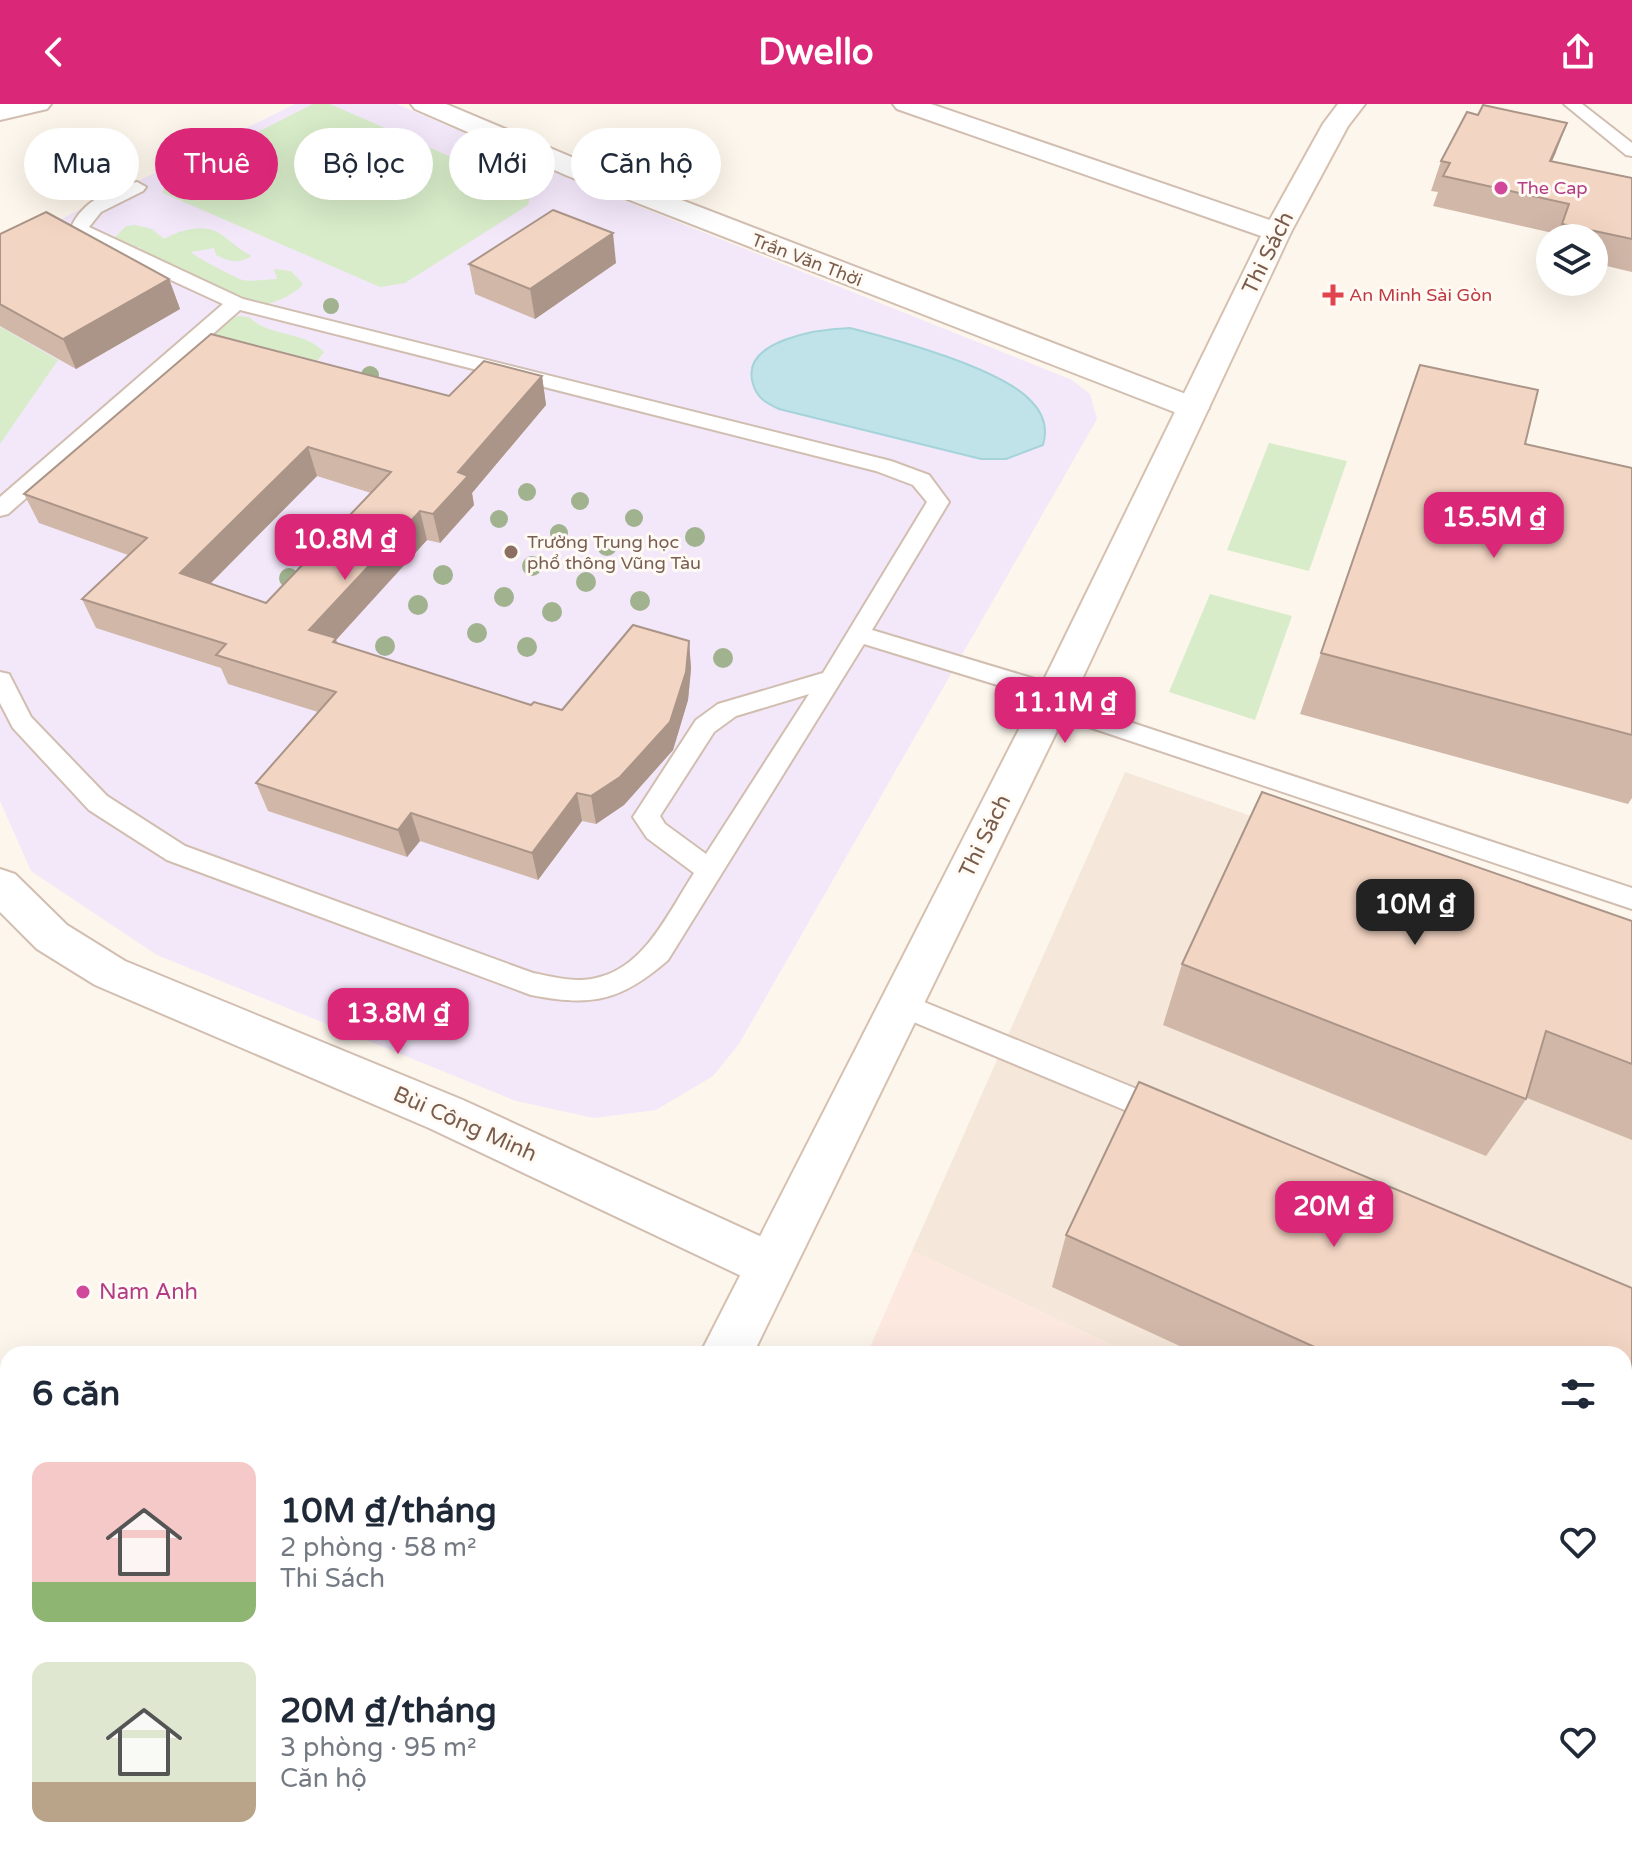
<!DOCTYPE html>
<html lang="vi">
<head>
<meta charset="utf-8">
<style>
	:root { --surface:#fff; --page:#f6f6f7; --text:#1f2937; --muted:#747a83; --accent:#db2777 }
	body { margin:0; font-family:"Varela Round",sans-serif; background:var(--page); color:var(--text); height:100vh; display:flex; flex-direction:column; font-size:30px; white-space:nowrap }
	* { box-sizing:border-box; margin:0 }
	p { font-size:26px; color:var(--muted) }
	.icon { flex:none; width:44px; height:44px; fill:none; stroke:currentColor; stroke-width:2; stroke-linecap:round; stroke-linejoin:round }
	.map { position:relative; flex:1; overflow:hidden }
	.details { position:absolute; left:0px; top:1242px; width:1632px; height:514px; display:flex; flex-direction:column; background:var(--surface); border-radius:24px 24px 0 0; box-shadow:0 8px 32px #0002 }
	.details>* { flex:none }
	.hud { position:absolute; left:24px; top:24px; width:800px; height:72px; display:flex; gap:16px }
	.fabs { position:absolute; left:1536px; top:120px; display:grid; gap:16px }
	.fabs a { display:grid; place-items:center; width:72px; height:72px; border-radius:50%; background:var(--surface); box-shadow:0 8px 32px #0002; font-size:40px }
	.price { position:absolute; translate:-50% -68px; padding:0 18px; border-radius:16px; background:var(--accent); color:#fff; font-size:26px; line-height:52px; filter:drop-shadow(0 2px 4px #0008) }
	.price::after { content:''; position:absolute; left:50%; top:48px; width:24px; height:18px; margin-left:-12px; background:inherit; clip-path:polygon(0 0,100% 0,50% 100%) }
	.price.on { background:#222; color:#fff }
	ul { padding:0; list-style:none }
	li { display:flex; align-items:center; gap:24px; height:200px; padding:0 32px }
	li span { display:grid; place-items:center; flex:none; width:224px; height:160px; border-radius:16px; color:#555 }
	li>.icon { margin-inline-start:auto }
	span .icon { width:96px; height:96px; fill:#fffc; stroke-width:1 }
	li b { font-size:34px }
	h2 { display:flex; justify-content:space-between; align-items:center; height:96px; padding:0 32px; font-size:34px }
	.pill { padding:0 28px; border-radius:36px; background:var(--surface); box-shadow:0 8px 32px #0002; font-size:28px; line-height:72px }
	.pill.on { background:var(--accent); color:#fff }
	header { display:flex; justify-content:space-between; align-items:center; height:104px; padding:0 32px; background:var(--accent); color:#fff; font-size:36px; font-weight:800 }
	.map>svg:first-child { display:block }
	.residential { fill:#f5e8da }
	.commercial { fill:#fde8e0 }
	.education { fill:#f3e8fa }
	.green { fill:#d8ecc9 }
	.water { fill:#bfe3e8; stroke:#a5d3da; stroke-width:2 }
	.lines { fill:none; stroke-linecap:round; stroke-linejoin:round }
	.lane-casing { stroke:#d1beb0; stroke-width:4 }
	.street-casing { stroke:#d1beb0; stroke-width:4 }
	.secondary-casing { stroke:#d6c0b0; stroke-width:4 }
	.lane { fill:#fff; fill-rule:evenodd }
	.street { fill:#fff; fill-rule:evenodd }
	.secondary { fill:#fff; fill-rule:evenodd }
	.tree { fill:#a0b28e }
	.wall { fill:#d1b7a8; fill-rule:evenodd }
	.shaded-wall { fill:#aa9588 }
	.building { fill:#f3d5c3; stroke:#aa9588; stroke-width:2; fill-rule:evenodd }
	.hotel-dot { fill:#d1479c; stroke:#fffaf3; stroke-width:3 }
	.health-dot { fill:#e0444e; stroke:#fffaf3; stroke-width:3 }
	.education-dot { fill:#8d6e63; stroke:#fffaf3; stroke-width:3 }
	.labels { text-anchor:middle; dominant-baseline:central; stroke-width:6; stroke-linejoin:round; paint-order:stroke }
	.far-hotel-label { font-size:18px; fill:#b23c85; stroke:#fffaf3; text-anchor:start }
	.far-street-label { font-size:18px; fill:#7a5c4d; stroke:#fffaf3 }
	.far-health-label { font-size:18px; fill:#be3a42; stroke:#fffaf3; text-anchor:start }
	.far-education-label { font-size:18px; fill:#785e54; stroke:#fffaf3; text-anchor:start }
	.street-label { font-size:22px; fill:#7a5c4d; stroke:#fffaf3 }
	.hotel-label { font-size:22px; fill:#b23c85; stroke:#fffaf3; text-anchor:start }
</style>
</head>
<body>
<header><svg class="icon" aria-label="back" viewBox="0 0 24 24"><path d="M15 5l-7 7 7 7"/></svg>Dwello<svg class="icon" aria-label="share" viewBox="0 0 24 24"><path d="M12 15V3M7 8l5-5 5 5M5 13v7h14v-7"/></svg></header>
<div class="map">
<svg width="1632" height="1755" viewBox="0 0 1632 1755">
	<rect width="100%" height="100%" fill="#fdf6ec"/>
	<polygon class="residential" points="1125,668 1632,845 1632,1486 1624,1482 1624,1250 1131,1250 912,1147"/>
	<g class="commercial">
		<polygon points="912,1147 1131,1250 867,1250"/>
		<polygon points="1624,1482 1632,1486 1632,1755 651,1755 654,1748 1624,1748"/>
	</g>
	<polygon class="education" points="295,0 397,0 593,84 1072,276 1090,290 1097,315 739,940 713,972 656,1006 594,1014 516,997 157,851 31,767 0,697 0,163 55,118"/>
	<g class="green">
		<polygon points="313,0 330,0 531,88 528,101 405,179 380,183 163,89 164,76"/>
		<path d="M135 121 152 125 164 135C177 127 200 120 215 127 227 132 236 145 252 152 238 160 230 158 216 151L214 144 191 148C195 153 238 175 243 176 253 178 266 175 277 175L274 165 291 167 303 180C292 194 266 201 249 206L197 177 175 179 139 143 123 144 110 138 126 122Z"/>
		<path d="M238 212 249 213C271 234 304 226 324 248L317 257 301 267 175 264 165 247 184 234Z"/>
		<polygon points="1,223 58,256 0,340 0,224"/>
		<polygon points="1269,339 1347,357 1309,467 1227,446"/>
		<polygon points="1210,490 1292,512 1255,616 1169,588"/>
	</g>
	<path class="water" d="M850 224C894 235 1001 264 1031 297 1044 310 1048 324 1043 341L1006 355H981L779 305C766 299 757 294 753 280 739 235 822 225 850 224Z"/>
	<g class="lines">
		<g class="lane-casing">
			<g id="lane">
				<polygon points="1564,0 1582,0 1632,39 1632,52 1626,51"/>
				<path d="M137 78 146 83 143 87 101 108 89 123 243 195 891 357 929 371 949 398 872 526 1065 584 1068 590 1063 596 1632 784V805L1041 607 1038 601 1043 595 864 540 668 856C621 897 592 903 531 891L167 756 89 706 13 624 0 599V568L9 570 31 613 107 692 185 742 533 869C554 873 579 880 600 873 646 861 670 806 694 769L647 734 633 713 696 616 718 600 823 569 927 398 913 381 876 367 240 206 8 410 0 412V393L223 200 82 135 71 124C81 98 112 84 137 78ZM809 590 706 750 665 720 660 712 714 628 736 612Z"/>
				<polygon points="902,889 1149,990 1154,999 1149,1008 1139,1012 892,909 888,901 892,893"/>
			</g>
		</g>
		<g class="street-casing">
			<g id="street">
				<polygon points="0,0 51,0 47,5 0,16"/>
				<polygon points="411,0 446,0 588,60 1204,297 1209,304 1204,311 1193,314 1182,311 568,72 415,5"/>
				<polygon points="893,0 931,0 1287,122 1291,128 1287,134 1277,137 1267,134 897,5"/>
				<polygon points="0,765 15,770 67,821 125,857 463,996 788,1145 795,1161 788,1177 770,1184 752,1177 429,1024 95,881 37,845 0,808"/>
			</g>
		</g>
		<g class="secondary-casing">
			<g id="secondary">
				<polygon points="1338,0 1365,0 1348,22 1291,128 1075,590 753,1250 700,1250 1037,590 1263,128 1323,20"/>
				<polygon points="444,1748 507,1748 504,1755 441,1755"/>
			</g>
		</g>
		<use href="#lane" class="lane"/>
		<use href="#street" class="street"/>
		<use href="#secondary" class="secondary"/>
	</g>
	<g class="tree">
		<circle cx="331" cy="202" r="8"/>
		<circle cx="370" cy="271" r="9"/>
		<circle cx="527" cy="388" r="9"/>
		<circle cx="580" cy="397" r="9"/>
		<circle cx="634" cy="414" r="9"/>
		<circle cx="499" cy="415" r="9"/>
		<circle cx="559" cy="429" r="9"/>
		<circle cx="695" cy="433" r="10"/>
		<circle cx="607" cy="442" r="10"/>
		<circle cx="532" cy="462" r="10"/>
		<circle cx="443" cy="471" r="10"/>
		<circle cx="289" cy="474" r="10"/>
		<circle cx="586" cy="478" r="10"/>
		<circle cx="504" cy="493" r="10"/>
		<circle cx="640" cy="497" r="10"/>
		<circle cx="418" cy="501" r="10"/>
		<circle cx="552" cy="508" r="10"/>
		<circle cx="477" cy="529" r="10"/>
		<circle cx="385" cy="542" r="10"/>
		<circle cx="527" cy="543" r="10"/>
		<circle cx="723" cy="554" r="10"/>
	</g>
	<g class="wall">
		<polygon points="1556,48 1552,57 1632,74 1632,168 1594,159 1594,134 1556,134 1557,130 1433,102 1438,88 1431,87 1441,57"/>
		<polygon points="0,130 169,175 180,205 76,265 0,222"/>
		<polygon points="616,159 535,215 475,190 469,160"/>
		<polygon points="1420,261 1525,340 1632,364 1632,694 1628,700 1300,610"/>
		<path d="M542 272 546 301 472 389 474 401 440 439 427 436 336 536 338 539 531 601 562 606 689 537 691 565 688 596 673 646 624 701 596 720 582 717 538 776 420 737 407 753 268 707 256 679 318 608 228 580 221 564 96 524 82 495 128 451 39 419 24 390 449 292ZM317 372 371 389 266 499 211 479Z"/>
		<polygon points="1632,817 1632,1036 1527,994 1486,1052 1163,921 1182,860"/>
		<polygon points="1066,1131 1632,1184 1632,1451 1624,1447 1624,1250 1197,1250 1052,1183"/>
		<polygon points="1356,1748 1624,1748 1632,1755 1354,1755"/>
	</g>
	<g class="shaded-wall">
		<polygon points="1567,19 1556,48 1539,86 1550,57"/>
		<polygon points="613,129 616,159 535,215 530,185"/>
		<polygon points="169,175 180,205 76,265 63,235"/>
		<polygon points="542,272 546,301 472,389 474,401 440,439 433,410 458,368"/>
		<polygon points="308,343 317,372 192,498 180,469"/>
		<polygon points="420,407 427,436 336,536 345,563 309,526"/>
		<polygon points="689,537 691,565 688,596 673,646 624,701 596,720 591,692"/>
		<polygon points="577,689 582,717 538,776 532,749"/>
		<polygon points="411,709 420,737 407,753 398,726"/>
	</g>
	<g class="building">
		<polygon points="1483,1 1567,19 1550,57 1632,74 1632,135 1562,120 1569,100 1443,72 1450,59 1441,57 1467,8 1478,11"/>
		<polygon points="553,106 613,129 530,185 469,160"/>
		<polygon points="46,108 169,175 63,235 0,200 0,130"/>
		<path d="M211 230 449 292 484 257 542 272 458 368 468 372 433 410 420 407 309 526 336 534 333 538 531 601 534 598 562 606 633 521 689 537 686 568 670 618 620 673 591 692 577 689 532 749 411 709 398 726 256 679 336 588 216 551 226 540 82 495 147 434 24 390ZM308 343 391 368 266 499 180 469Z"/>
		<polygon points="1420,261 1538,286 1525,340 1632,364 1632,631 1321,549"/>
		<polygon points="1262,688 1632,817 1632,960 1546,927 1526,995 1182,860"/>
		<polygon points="1139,978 1632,1184 1632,1386 1624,1382 1624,1250 1330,1250 1066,1131"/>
		<polygon points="1624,1527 1632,1530 1632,1755 1376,1755 1378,1748 1624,1748"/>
	</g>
	<g class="hotel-dot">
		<circle cx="1501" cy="84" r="8"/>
		<circle cx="83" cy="1188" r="8"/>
	</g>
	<path class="health-dot" d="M1329 179h8v8h8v8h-8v8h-8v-8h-8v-8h8z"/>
	<circle class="education-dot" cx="511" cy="448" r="8"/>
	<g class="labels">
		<g class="far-hotel-label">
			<text x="1517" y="84">The Cap</text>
		</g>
		<g class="far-street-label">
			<text transform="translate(807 156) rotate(21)">Trần Văn Thời</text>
		</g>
		<g class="far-health-label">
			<text x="1349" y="191">An Minh Sài Gòn</text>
		</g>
		<g class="far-education-label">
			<text x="527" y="438">Trường Trung học<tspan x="527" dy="21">phổ thông Vũng Tàu</tspan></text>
		</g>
		<g class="street-label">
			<text transform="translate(1268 149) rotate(-64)">Thi Sách</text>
			<text transform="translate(985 732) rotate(-64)">Thi Sách</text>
			<text transform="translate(465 1020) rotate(24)">Bùi Công Minh</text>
		</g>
		<g class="hotel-label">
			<text x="99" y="1188">Nam Anh</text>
		</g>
	</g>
</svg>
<div class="fabs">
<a><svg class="icon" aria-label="layers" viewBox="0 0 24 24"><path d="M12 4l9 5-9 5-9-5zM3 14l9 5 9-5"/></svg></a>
</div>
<b class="price" style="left:1494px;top:456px">15.5M ₫</b>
<b class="price" style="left:345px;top:478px">10.8M ₫</b>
<b class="price" style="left:1065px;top:641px">11.1M ₫</b>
<b class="price on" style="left:1415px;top:843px">10M ₫</b>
<b class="price" style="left:398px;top:952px">13.8M ₫</b>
<b class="price" style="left:1334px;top:1145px">20M ₫</b>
<div class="hud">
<a class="pill">Mua</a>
<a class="pill on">Thuê</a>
<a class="pill">Bộ lọc</a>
<a class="pill">Mới</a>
<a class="pill">Căn hộ</a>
</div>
<section class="details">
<h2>6 căn<svg class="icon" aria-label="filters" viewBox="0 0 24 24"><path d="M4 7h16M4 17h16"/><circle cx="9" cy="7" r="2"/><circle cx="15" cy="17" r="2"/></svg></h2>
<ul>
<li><span style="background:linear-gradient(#f6c9c9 75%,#8fb573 0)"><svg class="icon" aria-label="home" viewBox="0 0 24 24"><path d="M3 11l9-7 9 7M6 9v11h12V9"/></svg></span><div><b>10M ₫/tháng</b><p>2 phòng · 58 m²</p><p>Thi Sách</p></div><svg class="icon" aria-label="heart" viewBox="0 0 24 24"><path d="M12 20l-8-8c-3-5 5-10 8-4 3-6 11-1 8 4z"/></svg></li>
<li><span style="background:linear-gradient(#dfe7d0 75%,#b9a48a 0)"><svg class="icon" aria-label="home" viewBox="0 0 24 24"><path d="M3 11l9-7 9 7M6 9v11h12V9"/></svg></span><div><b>20M ₫/tháng</b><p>3 phòng · 95 m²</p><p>Căn hộ</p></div><svg class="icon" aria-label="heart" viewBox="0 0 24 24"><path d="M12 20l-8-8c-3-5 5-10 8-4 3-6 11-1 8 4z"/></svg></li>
</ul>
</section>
</div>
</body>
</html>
